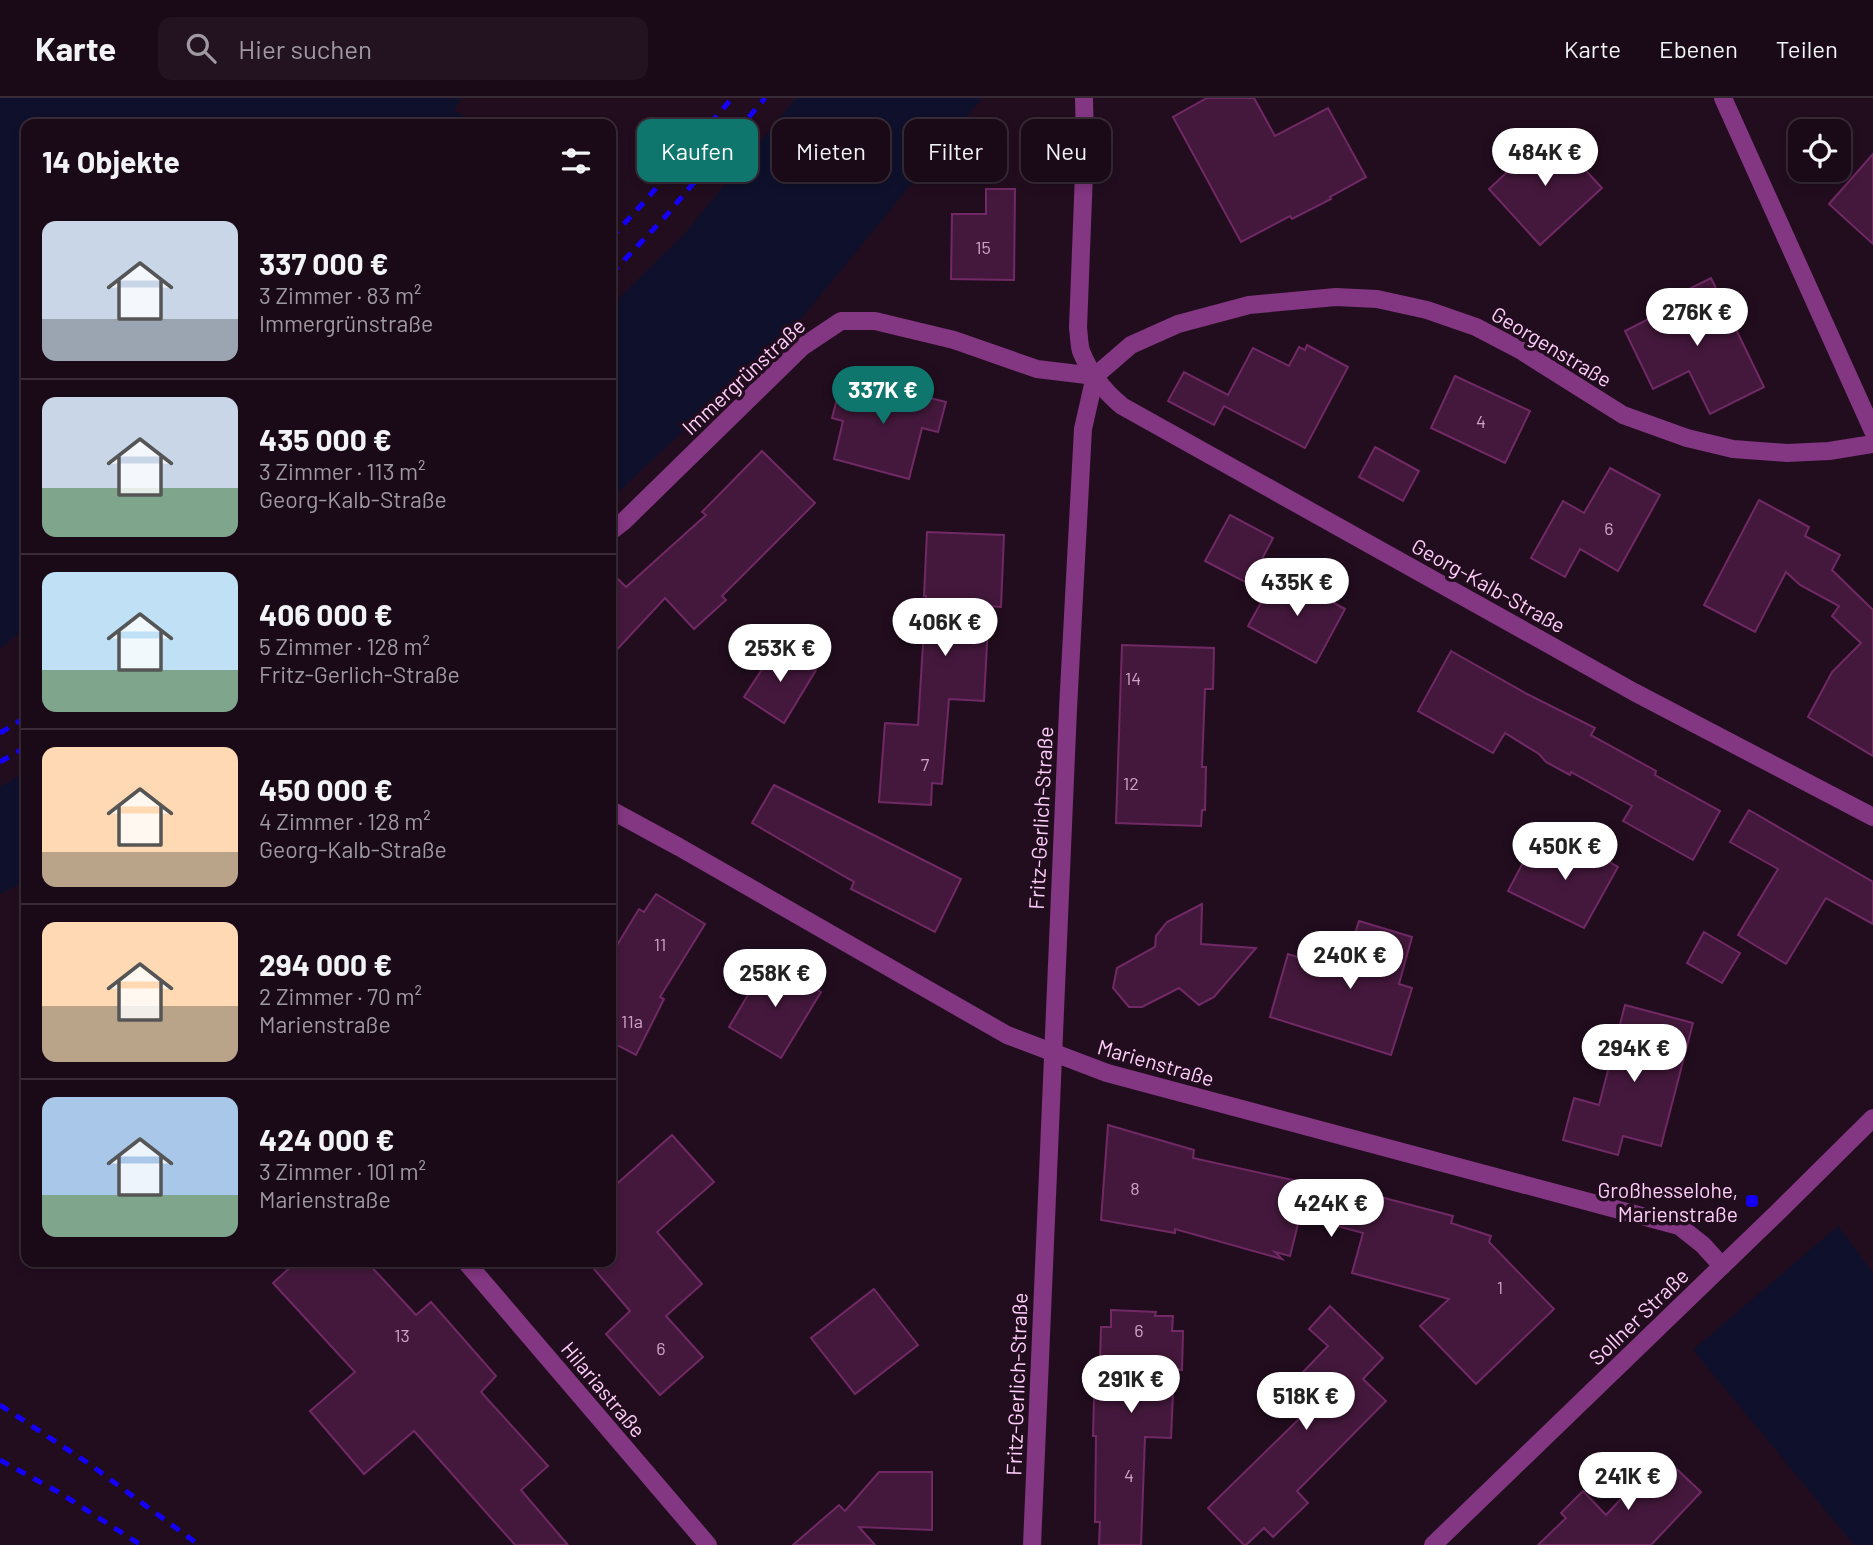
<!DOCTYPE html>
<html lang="de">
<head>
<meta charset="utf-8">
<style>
	:root { --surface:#1a0a17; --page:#231320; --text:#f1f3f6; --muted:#9f9aa1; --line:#382b36; --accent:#0f766e }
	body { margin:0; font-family:Barlow,sans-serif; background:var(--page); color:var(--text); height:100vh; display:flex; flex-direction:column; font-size:26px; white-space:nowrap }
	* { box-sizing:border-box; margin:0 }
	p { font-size:23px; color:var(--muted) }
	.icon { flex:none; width:38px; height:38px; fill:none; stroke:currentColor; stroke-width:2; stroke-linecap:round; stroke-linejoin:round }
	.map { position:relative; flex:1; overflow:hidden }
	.drawer { position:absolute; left:21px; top:21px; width:595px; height:1148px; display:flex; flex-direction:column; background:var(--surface); border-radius:14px; box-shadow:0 4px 10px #0003,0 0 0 2px var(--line) }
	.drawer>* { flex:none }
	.guide { position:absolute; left:637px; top:21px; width:665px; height:63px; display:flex; gap:14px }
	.controls { position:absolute; left:1788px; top:21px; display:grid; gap:14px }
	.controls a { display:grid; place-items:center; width:63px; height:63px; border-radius:14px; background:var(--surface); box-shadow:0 4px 10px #0003,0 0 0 2px var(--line); font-size:35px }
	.price { position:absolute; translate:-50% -60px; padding:0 16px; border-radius:24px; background:#fff; color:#222; font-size:23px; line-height:46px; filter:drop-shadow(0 2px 4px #0008) }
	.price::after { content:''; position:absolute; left:50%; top:42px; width:21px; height:16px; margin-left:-10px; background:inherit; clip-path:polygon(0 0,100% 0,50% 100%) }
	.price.current { background:var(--accent); color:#fff }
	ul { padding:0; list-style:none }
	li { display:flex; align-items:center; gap:21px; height:175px; padding:0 21px }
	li+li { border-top:2px solid var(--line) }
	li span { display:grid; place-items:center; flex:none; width:196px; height:140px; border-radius:14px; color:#555 }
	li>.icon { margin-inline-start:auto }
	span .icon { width:84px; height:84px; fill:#fffc; stroke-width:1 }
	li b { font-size:30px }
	h2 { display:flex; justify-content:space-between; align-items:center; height:84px; padding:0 21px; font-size:30px }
	.pill { padding:0 24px; border-radius:14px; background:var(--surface); box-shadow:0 4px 10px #0003,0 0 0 2px var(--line); font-size:24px; line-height:63px }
	.pill.current { background:var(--accent); color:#fff }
	header { display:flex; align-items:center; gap:42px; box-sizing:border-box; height:98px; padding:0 35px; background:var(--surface); border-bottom:2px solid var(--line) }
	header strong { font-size:33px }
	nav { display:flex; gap:38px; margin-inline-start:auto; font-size:24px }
	.search { width:490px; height:63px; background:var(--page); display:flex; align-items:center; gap:18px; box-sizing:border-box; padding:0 24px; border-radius:14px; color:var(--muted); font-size:26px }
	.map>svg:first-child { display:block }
	.green { fill:#0f112c }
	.building { fill:#44183c; stroke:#702964; stroke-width:2 }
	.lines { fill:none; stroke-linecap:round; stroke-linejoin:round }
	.minor { stroke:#833681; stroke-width:18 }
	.rail { stroke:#1400f9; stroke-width:5; stroke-dasharray:10 9; stroke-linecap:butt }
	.poi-dot { fill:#1400f9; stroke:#220d1f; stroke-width:2.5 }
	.labels { text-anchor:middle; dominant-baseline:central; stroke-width:7; stroke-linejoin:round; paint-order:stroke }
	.number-label { font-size:18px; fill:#d0a0ca }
	.street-label { font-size:21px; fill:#ffcefa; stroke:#220d1f }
	.poi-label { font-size:21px; fill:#ffcefa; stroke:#220d1f; text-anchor:end }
</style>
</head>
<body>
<header>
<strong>Karte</strong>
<div class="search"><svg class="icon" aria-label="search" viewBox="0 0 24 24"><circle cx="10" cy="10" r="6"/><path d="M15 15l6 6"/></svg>Hier suchen</div>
<nav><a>Karte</a><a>Ebenen</a><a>Teilen</a></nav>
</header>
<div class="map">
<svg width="1873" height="1447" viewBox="0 0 1873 1447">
	<rect width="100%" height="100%" fill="#220d1f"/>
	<g class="green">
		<polygon points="0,0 462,0 454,12 477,26 26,26 26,529 0,551"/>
		<polygon points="796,0 982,0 795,228 611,401 611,208 685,135"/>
		<polygon points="26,674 26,783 0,796 0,689"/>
		<polygon points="1838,1128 1873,1175 1873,1447 1854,1447 1693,1252"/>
	</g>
	<g class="building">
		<polygon points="1207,0 1254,0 1275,38 1328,10 1366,79 1330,99 1331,101 1292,121 1290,118 1241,144 1173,19"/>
		<polygon points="1550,34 1602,90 1540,147 1489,91"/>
		<polygon points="1873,56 1873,146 1829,106"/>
		<polygon points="986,91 1015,91 1014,182 951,181 952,116 986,116"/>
		<polygon points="1711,180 1764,289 1710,316 1689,273 1653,291 1625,233 1672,209 1669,201"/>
		<polygon points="1307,247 1348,269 1305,350 1224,308 1214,327 1168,303 1184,274 1228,297 1253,250 1289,268 1299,249 1305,252"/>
		<polygon points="843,278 946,304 938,334 922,330 909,381 834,361 843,323 832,320"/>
		<polygon points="1455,278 1530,313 1505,365 1431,330"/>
		<polygon points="1375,349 1419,373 1403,403 1359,379"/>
		<polygon points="762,353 815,405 722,498 726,502 694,531 665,500 611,558 611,474 626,489 706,417 702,414"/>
		<polygon points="1610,370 1660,397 1618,473 1580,451 1565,479 1531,460 1563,403 1584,415"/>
		<polygon points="1759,402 1809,429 1805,438 1840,457 1832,472 1873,512 1873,658 1808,619 1832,574 1861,545 1832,518 1839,508 1800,487 1786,474 1755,534 1704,507"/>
		<polygon points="1230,417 1273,440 1249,486 1205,463"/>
		<polygon points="927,434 1004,437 1001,509 989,508 984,603 949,601 942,686 932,685 931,707 879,704 885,625 918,627 926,498 924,498"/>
		<polygon points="1278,474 1345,511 1316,565 1248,528"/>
		<polygon points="778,547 816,572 784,625 744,599"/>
		<polygon points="1122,547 1214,550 1213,591 1205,591 1202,669 1206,669 1205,712 1202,712 1201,728 1116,725"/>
		<polygon points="1451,553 1527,596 1595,630 1591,637 1656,673 1655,677 1720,713 1693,762 1623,723 1632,708 1571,674 1570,677 1546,664 1539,656 1505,635 1493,655 1418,613"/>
		<polygon points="774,687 961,781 935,834 851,791 854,784 752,725"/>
		<polygon points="1749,712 1873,784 1873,826 1826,800 1786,866 1738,837 1778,771 1730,744"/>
		<polygon points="1564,739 1618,769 1584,830 1508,793 1528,755 1550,766"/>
		<polygon points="656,796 705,826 660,899 664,901 636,957 611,944 611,857 639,811 644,814"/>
		<polygon points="1202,806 1201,846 1256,850 1214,899 1199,907 1179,890 1142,909 1129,909 1113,890 1117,870 1155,849 1156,838 1167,824"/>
		<polygon points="1359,823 1412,839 1399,886 1412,890 1391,957 1270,919 1288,856 1343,873"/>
		<polygon points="1704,834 1740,855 1722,885 1687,865"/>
		<polygon points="768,863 821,894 781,960 729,929"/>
		<polygon points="1625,907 1693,925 1661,1048 1623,1038 1618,1057 1563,1042 1574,1000 1599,1007"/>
		<polygon points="1108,1027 1194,1052 1193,1060 1297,1083 1371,1103 1373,1097 1453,1118 1451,1125 1491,1138 1489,1144 1554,1211 1476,1286 1420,1228 1449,1201 1352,1175 1363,1135 1300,1118 1290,1158 1275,1154 1282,1161 1175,1131 1175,1135 1101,1122"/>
		<polygon points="672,1037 714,1084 657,1134 702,1186 666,1218 703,1259 660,1297 606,1236 630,1213 588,1164 611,1164 611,1091"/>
		<polygon points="296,1164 367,1164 416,1217 431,1204 496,1278 481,1294 548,1368 521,1392 568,1447 515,1447 414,1333 364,1376 310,1313 355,1274 273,1185"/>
		<polygon points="874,1191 918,1247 855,1296 811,1240"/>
		<polygon points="1330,1208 1383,1260 1363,1281 1386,1303 1297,1393 1308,1405 1273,1439 1264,1430 1246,1447 1244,1447 1208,1410 1299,1321 1278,1300 1328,1248 1309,1231"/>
		<polygon points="1111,1212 1156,1214 1155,1218 1173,1218 1172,1233 1183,1233 1182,1272 1174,1271 1171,1340 1145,1339 1141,1447 1099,1447 1100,1424 1095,1424 1096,1338 1093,1338 1094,1300 1099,1300 1101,1229 1111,1229"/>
		<polygon points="1662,1357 1701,1394 1651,1447 1538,1447 1566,1420 1561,1415 1583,1393 1606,1417"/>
		<polygon points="879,1374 932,1374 932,1432 859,1429 875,1447 793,1447 839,1407 845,1413"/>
	</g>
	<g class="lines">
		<g class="minor">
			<path d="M1084 0 1085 49 1078 230C1079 237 1079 246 1081 253 1089 274 1105 294 1122 308L1634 594 1873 719"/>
			<polyline points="1723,0 1873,333"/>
			<polyline points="1095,278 1131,247 1178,226 1249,207 1336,199 1377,201 1427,212 1476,229 1520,252 1623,317 1687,340 1733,351 1787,355 1829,353 1873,346"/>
			<polyline points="611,433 624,423 802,249 841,223 875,223 954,242 1037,271 1095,278"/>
			<polyline points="611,712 679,749 1007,937 1107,975 1679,1128 1703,1147 1722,1168"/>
			<polyline points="466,1164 708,1447"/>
			<polyline points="1032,1447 1068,611 1083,331 1095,278"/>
			<polyline points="1433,1447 1779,1113 1873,1020"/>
		</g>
		<g class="rail">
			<polyline points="611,140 646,102 732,0"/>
			<polyline points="611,176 665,119 765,0"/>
			<polyline points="0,635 26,619"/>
			<polyline points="0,664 26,649"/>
			<polyline points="0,1307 88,1365 199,1447"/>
			<polyline points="0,1362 60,1395 141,1447"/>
		</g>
	</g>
	<rect class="poi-dot" x="1745" y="1096" width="14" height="14" rx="3.5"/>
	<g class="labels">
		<g class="number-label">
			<text x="983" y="149">15</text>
			<text x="1481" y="323">4</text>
			<text x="1609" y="430">6</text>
			<text x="1133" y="580">14</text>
			<text x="925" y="666">7</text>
			<text x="1131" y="685">12</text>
			<text x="660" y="846">11</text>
			<text x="632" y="923">11a</text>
			<text x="1135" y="1090">8</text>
			<text x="1500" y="1189">1</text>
			<text x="1139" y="1232">6</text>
			<text x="402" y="1237">13</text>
			<text x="661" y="1250">6</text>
			<text x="1129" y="1377">4</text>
		</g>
		<g class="street-label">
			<text transform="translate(1552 248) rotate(31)">Georgenstraße</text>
			<text transform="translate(743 278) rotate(-43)">Immergrünstraße</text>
			<text transform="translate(1489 487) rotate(29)">Georg-Kalb-Straße</text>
			<text transform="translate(1040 720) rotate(-87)">Fritz-Gerlich-Straße</text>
			<text transform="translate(1156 964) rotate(16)">Marienstraße</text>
			<text transform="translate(1638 1218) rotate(-44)">Sollner Straße</text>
			<text transform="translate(1016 1286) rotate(-88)">Fritz-Gerlich-Straße</text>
			<text transform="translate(604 1291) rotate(50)">Hilariastraße</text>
		</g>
		<g class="poi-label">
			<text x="1738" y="1091">Großhesselohe,<tspan x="1738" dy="24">Marienstraße</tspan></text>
		</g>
	</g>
</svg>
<div class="controls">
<a><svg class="icon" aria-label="locate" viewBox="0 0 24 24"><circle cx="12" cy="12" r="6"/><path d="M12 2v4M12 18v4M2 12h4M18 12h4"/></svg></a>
</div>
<b class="price" style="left:1545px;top:90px">484K €</b>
<b class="price" style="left:1697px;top:250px">276K €</b>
<b class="price current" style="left:883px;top:328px">337K €</b>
<b class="price" style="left:1297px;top:520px">435K €</b>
<b class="price" style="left:945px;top:560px">406K €</b>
<b class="price" style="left:780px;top:586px">253K €</b>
<b class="price" style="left:1565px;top:784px">450K €</b>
<b class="price" style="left:1350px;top:893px">240K €</b>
<b class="price" style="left:775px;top:911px">258K €</b>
<b class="price" style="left:1634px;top:986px">294K €</b>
<b class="price" style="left:1331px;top:1141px">424K €</b>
<b class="price" style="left:1131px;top:1317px">291K €</b>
<b class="price" style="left:1306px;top:1334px">518K €</b>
<b class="price" style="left:1628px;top:1414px">241K €</b>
<div class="guide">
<a class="pill current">Kaufen</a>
<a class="pill">Mieten</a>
<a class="pill">Filter</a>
<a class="pill">Neu</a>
</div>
<section class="drawer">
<h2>14 Objekte<svg class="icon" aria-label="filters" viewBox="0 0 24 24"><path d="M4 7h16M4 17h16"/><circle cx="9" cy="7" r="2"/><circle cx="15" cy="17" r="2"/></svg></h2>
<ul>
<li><span style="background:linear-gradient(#c9d6e8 70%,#9aa5b1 0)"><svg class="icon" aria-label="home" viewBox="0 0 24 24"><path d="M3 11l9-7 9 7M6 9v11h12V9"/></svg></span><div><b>337 000 €</b><p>3 Zimmer · 83 m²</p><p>Immergrünstraße</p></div></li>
<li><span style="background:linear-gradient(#c9d6e8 65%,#7fa58c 0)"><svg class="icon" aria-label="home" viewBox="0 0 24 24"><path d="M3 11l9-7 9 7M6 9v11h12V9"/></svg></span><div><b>435 000 €</b><p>3 Zimmer · 113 m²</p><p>Georg-Kalb-Straße</p></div></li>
<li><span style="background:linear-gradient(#bfe0f5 70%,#7fa58c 0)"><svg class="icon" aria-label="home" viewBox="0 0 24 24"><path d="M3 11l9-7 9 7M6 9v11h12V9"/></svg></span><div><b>406 000 €</b><p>5 Zimmer · 128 m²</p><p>Fritz-Gerlich-Straße</p></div></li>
<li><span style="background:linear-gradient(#ffd9b3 75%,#b9a48a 0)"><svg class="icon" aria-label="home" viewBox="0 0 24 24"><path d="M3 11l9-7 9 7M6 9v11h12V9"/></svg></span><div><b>450 000 €</b><p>4 Zimmer · 128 m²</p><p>Georg-Kalb-Straße</p></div></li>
<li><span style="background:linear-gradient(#ffd9b3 60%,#b9a48a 0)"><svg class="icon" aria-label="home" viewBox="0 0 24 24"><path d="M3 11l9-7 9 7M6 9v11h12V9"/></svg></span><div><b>294 000 €</b><p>2 Zimmer · 70 m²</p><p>Marienstraße</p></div></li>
<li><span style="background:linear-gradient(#a9c7e8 70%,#7fa58c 0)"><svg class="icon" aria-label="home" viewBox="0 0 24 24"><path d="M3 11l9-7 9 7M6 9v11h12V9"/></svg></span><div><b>424 000 €</b><p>3 Zimmer · 101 m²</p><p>Marienstraße</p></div></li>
</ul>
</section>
</div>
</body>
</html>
